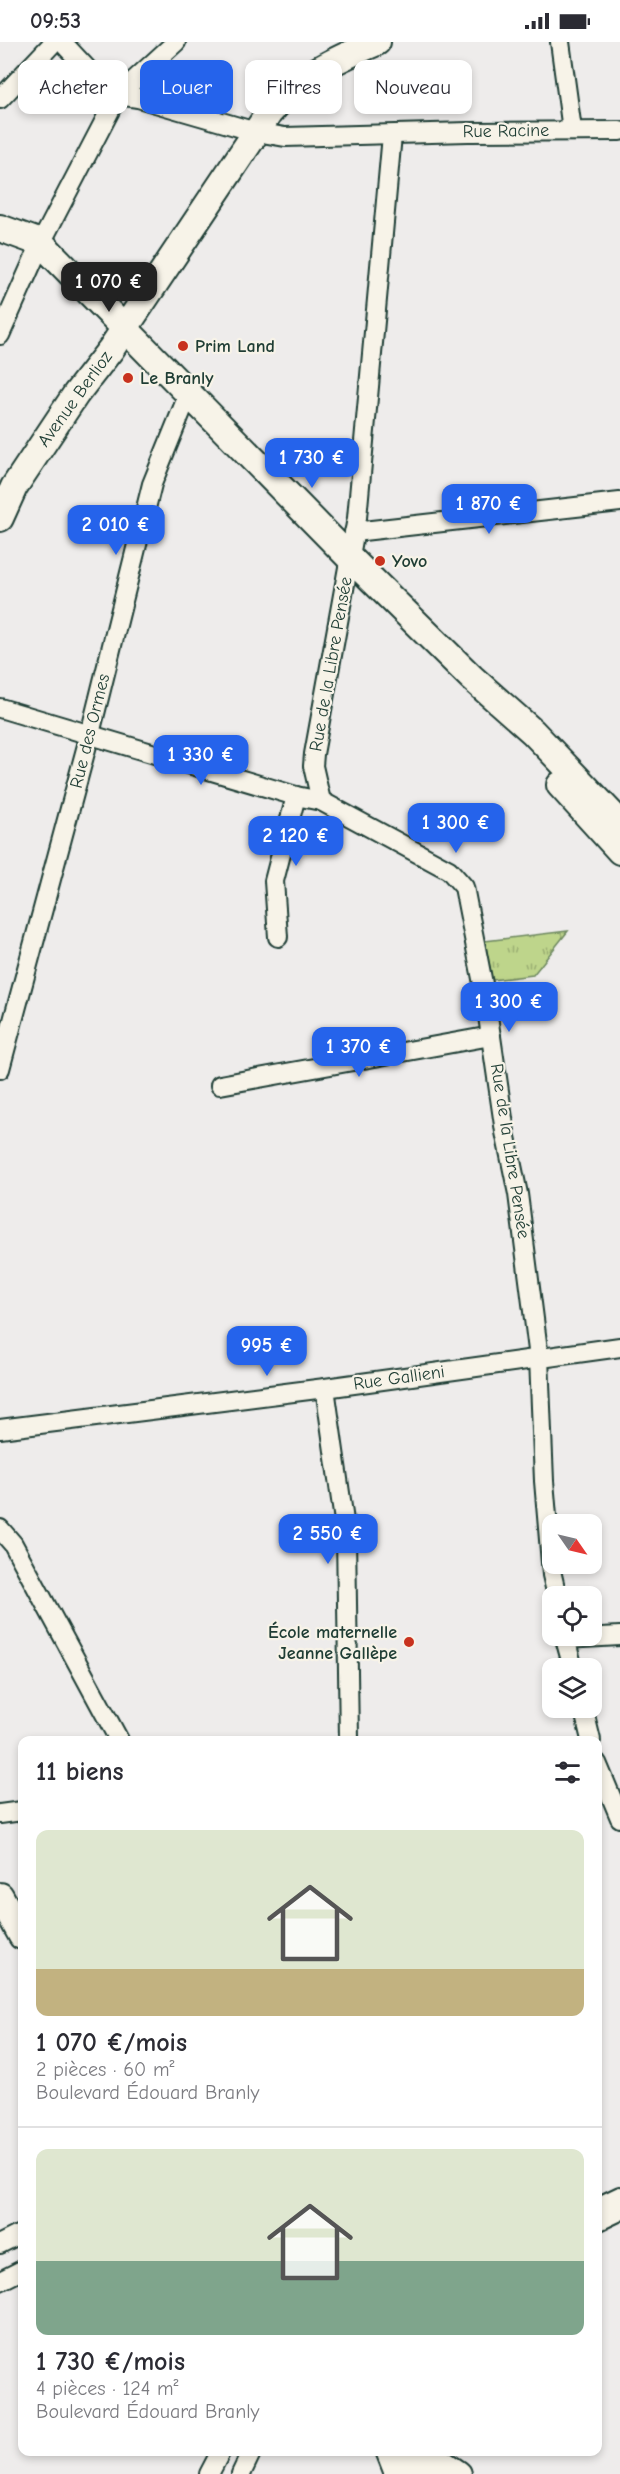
<!DOCTYPE html>
<html lang="fr">
<head>
<meta charset="utf-8">
<style>
	:root { --surface:#fff; --page:#f7f7f7; --text:#2b2b33; --muted:#7c7c81; --line:#e1e1e2; --accent:#2563eb }
	body { margin:0; font-family:"Comic Neue",sans-serif; background:var(--page); color:var(--text); height:100vh; display:flex; flex-direction:column; font-size:22px; white-space:nowrap }
	* { box-sizing:border-box; margin:0 }
	p { font-size:20px; color:var(--muted) }
	.icon { flex:none; width:33px; height:33px; fill:none; stroke:currentColor; stroke-width:2; stroke-linecap:round; stroke-linejoin:round }
	.map { position:relative; flex:1; overflow:hidden }
	.details { position:absolute; left:18px; top:1694px; width:584px; height:720px; display:flex; flex-direction:column; background:var(--surface); border-radius:12px; box-shadow:0 3px 9px #0003 }
	.details>* { flex:none }
	.top-card { position:absolute; left:18px; top:18px; width:585px; height:54px; display:flex; gap:12px }
	.needle { width:39px; rotate:124deg }
	.fabs { position:absolute; left:542px; top:1472px; display:grid; gap:12px }
	.fabs a { display:grid; place-items:center; width:60px; height:60px; border-radius:12px; background:var(--surface); box-shadow:0 3px 9px #0003; font-size:30px }
	.price { position:absolute; translate:-50% -51px; padding:0 14px; border-radius:12px; background:var(--accent); color:#fff; font-size:20px; line-height:39px; filter:drop-shadow(0 2px 3px #0008) }
	.price::after { content:''; position:absolute; left:50%; top:36px; width:18px; height:14px; margin-left:-9px; background:inherit; clip-path:polygon(0 0,100% 0,50% 100%) }
	.price.active { background:#222; color:#fff }
	ul { padding:0; list-style:none }
	li { display:grid; align-content:center; gap:12px; height:318px; padding:0 18px }
	li+li { border-top:2px solid var(--line) }
	li span { display:grid; place-items:center; height:186px; border-radius:12px; color:#555 }
	li>.icon { margin-inline-start:auto }
	span .icon { width:108px; height:108px; fill:#fffc; stroke-width:1 }
	li b { font-size:26px }
	h2 { display:flex; justify-content:space-between; align-items:center; height:72px; padding:0 18px; font-size:26px }
	.pill { padding:0 21px; border-radius:12px; background:var(--surface); box-shadow:0 3px 9px #0003; font-size:21px; line-height:54px }
	.pill.active { background:var(--accent); color:#fff }
	.status { display:flex; justify-content:space-between; align-items:center; height:42px; padding:0 30px; background:var(--surface); direction:ltr }
	.status svg { height:16px; fill:currentColor }
	.map>svg:first-child { display:block }
	.park { fill:url(#park-tufts); stroke:#6e8960; stroke-width:1.5 }
	.lines { fill:none; stroke-linecap:round; stroke-linejoin:round }
	.street-casing { stroke:#1f3d34; stroke-width:22 }
	.secondary-casing { stroke:#1f3d34; stroke-width:30 }
	.street { stroke:#f7f3e8; stroke-width:18 }
	.secondary { stroke:#f7f3e8; stroke-width:26 }
	.poi-dot { fill:#c8321e; stroke:#f7f3e8; stroke-width:2 }
	.labels { text-anchor:middle; dominant-baseline:central; stroke-width:4.5; stroke-linejoin:round; paint-order:stroke }
	.street-label { font-size:18px; fill:#1f3d34; stroke:#f7f3e8 }
	.poi-label { font-size:18px; font-weight:bold; fill:#1f3d34; stroke:#f7f3e8; text-anchor:start }
</style>
</head>
<body>
<div class="status"><b>09:53</b><svg viewBox="0 0 49 12"><path d="M0 12V9h3v3zM5 12V6h3v6zM10 12V3h3v9zM15 12V0h3v12zM26 1h20v11H26zM47 4h2v5h-2z"/></svg></div>
<div class="map">
<svg width="620" height="2432" viewBox="0 0 620 2432">
	<defs>
		<pattern id="park-tufts" width="24" height="20" patternUnits="userSpaceOnUse" patternTransform="scale(1.5)"><rect width="24" height="20" fill="#bed58b"/><path d="M3 7l-1-3M5 7V3M7 7l1-3M15 17l-1-3M17 17v-4M19 17l1-3" fill="none" stroke="#9aae72"/></pattern>
	</defs>
	<rect width="100%" height="100%" fill="#eeeceb"/>
	<filter id="ink" filterUnits="userSpaceOnUse"><feTurbulence type="fractalNoise" baseFrequency=".0167" numOctaves="2"/><feDisplacementMap in="SourceGraphic" scale="12" xChannelSelector="R" yChannelSelector="G"/><feConvolveMatrix kernelMatrix="1 2 1 2 8 2 1 2 1" color-interpolation-filters="sRGB"/></filter>
	<g filter="url(#ink)">
		<polygon class="park" points="568,889 533,933 492,938 485,899"/>
		<g class="lines">
			<g class="street-casing">
				<g id="street">
					<polyline points="62,0 106,47 118,53 138,56 256,90 285,95 468,90 620,89"/>
					<polyline points="560,0 572,88"/>
					<polyline points="0,57 54,0"/>
					<polyline points="0,293 41,201 118,53 176,0"/>
					<polyline points="354,490 620,460"/>
					<polyline points="0,666 296,754 321,759 449,828 464,845 484,947 505,1090 518,1152 539,1316 544,1439 552,1533 557,1554"/>
					<polyline points="321,759 313,724 314,712 357,476 392,93"/>
					<polyline points="278,895 274,839 296,754"/>
					<polyline points="0,1027 90,692 152,442 188,353"/>
					<polyline points="220,1043 491,994"/>
					<polyline points="325,1346 346,1493 349,1698"/>
					<polyline points="0,1387 325,1346 620,1305"/>
					<polyline points="0,1487 13,1502 119,1698"/>
					<polyline points="564,1593 573,1626"/>
					<polyline points="565,1597 620,1594"/>
					<polyline points="583,1665 591,1698"/>
					<polyline points="597,1721 620,1776"/>
					<polyline points="0,1772 22,1769"/>
					<polyline points="597,2165 620,2154"/>
					<polyline points="597,2180 620,2169"/>
					<polyline points="0,2202 22,2191"/>
					<polyline points="0,2239 22,2228"/>
					<polyline points="385,2409 394,2432"/>
					<polyline points="209,2432 221,2409"/>
					<polyline points="241,2432 252,2409"/>
				</g>
			</g>
			<g class="secondary-casing">
				<g id="secondary">
					<polyline points="0,186 41,201 349,515 472,636 533,690 620,781"/>
					<path d="M0 476 14 445 76 352 111 307 269 71C303 32 330 20 377 0"/>
					<polyline points="560,743 620,809"/>
					<polyline points="0,1854 22,1894"/>
					<polyline points="395,2409 429,2432"/>
					<polyline points="424,2409 458,2432"/>
				</g>
			</g>
			<use href="#street" class="street"/>
			<use href="#secondary" class="secondary"/>
		</g>
	</g>
	<g class="poi-dot">
		<circle cx="183" cy="304" r="6"/>
		<circle cx="128" cy="336" r="6"/>
		<circle cx="380" cy="519" r="6"/>
		<circle cx="409" cy="1600" r="6"/>
	</g>
	<g class="labels">
		<g class="street-label">
			<text transform="translate(506 89) rotate(-1)">Rue Racine</text>
			<text transform="translate(75 357) rotate(-54)">Avenue Berlioz</text>
			<text transform="translate(331 622) rotate(-80)">Rue de la Libre Pensée</text>
			<text transform="translate(90 689) rotate(-76)">Rue des Ormes</text>
			<text transform="translate(510 1109) rotate(81)">Rue de la Libre Pensée</text>
			<text transform="translate(399 1336) rotate(-8)">Rue Gallieni</text>
		</g>
		<g class="poi-label">
			<text x="195" y="304">Prim Land</text>
			<text x="140" y="336">Le Branly</text>
			<text x="392" y="519">Yovo</text>
			<text x="397" y="1590" text-anchor="end">École maternelle<tspan x="397" dy="21">Jeanne Gallèpe</tspan></text>
		</g>
	</g>
</svg>
<div class="fabs">
<a><svg class="needle" viewBox="-14 -14 28 28"><path d="M0-13l5 13h-10z" fill="#e53935"/><path d="M0 13l5-13h-10z" fill="#7c7c81"/></svg></a>
<a><svg class="icon" aria-label="locate" viewBox="0 0 24 24"><circle cx="12" cy="12" r="6"/><path d="M12 2v4M12 18v4M2 12h4M18 12h4"/></svg></a>
<a><svg class="icon" aria-label="layers" viewBox="0 0 24 24"><path d="M12 4l9 5-9 5-9-5zM3 14l9 5 9-5"/></svg></a>
</div>
<b class="price active" style="left:109px;top:271px">1 070 €</b>
<b class="price" style="left:312px;top:447px">1 730 €</b>
<b class="price" style="left:489px;top:493px">1 870 €</b>
<b class="price" style="left:116px;top:514px">2 010 €</b>
<b class="price" style="left:201px;top:744px">1 330 €</b>
<b class="price" style="left:456px;top:812px">1 300 €</b>
<b class="price" style="left:296px;top:825px">2 120 €</b>
<b class="price" style="left:509px;top:991px">1 300 €</b>
<b class="price" style="left:359px;top:1036px">1 370 €</b>
<b class="price" style="left:267px;top:1335px">995 €</b>
<b class="price" style="left:328px;top:1523px">2 550 €</b>
<div class="top-card">
<a class="pill">Acheter</a>
<a class="pill active">Louer</a>
<a class="pill">Filtres</a>
<a class="pill">Nouveau</a>
</div>
<section class="details">
<h2>11 biens<svg class="icon" aria-label="filters" viewBox="0 0 24 24"><path d="M4 7h16M4 17h16"/><circle cx="9" cy="7" r="2"/><circle cx="15" cy="17" r="2"/></svg></h2>
<ul>
<li><span style="background:linear-gradient(#dfe7d0 75%,#c2b280 0)"><svg class="icon" aria-label="home" viewBox="0 0 24 24"><path d="M3 11l9-7 9 7M6 9v11h12V9"/></svg></span><div><b>1 070 €/mois</b><p>2 pièces · 60 m²</p><p>Boulevard Édouard Branly</p></div></li>
<li><span style="background:linear-gradient(#dfe7d0 60%,#7fa58c 0)"><svg class="icon" aria-label="home" viewBox="0 0 24 24"><path d="M3 11l9-7 9 7M6 9v11h12V9"/></svg></span><div><b>1 730 €/mois</b><p>4 pièces · 124 m²</p><p>Boulevard Édouard Branly</p></div></li>
</ul>
</section>
</div>
</body>
</html>
